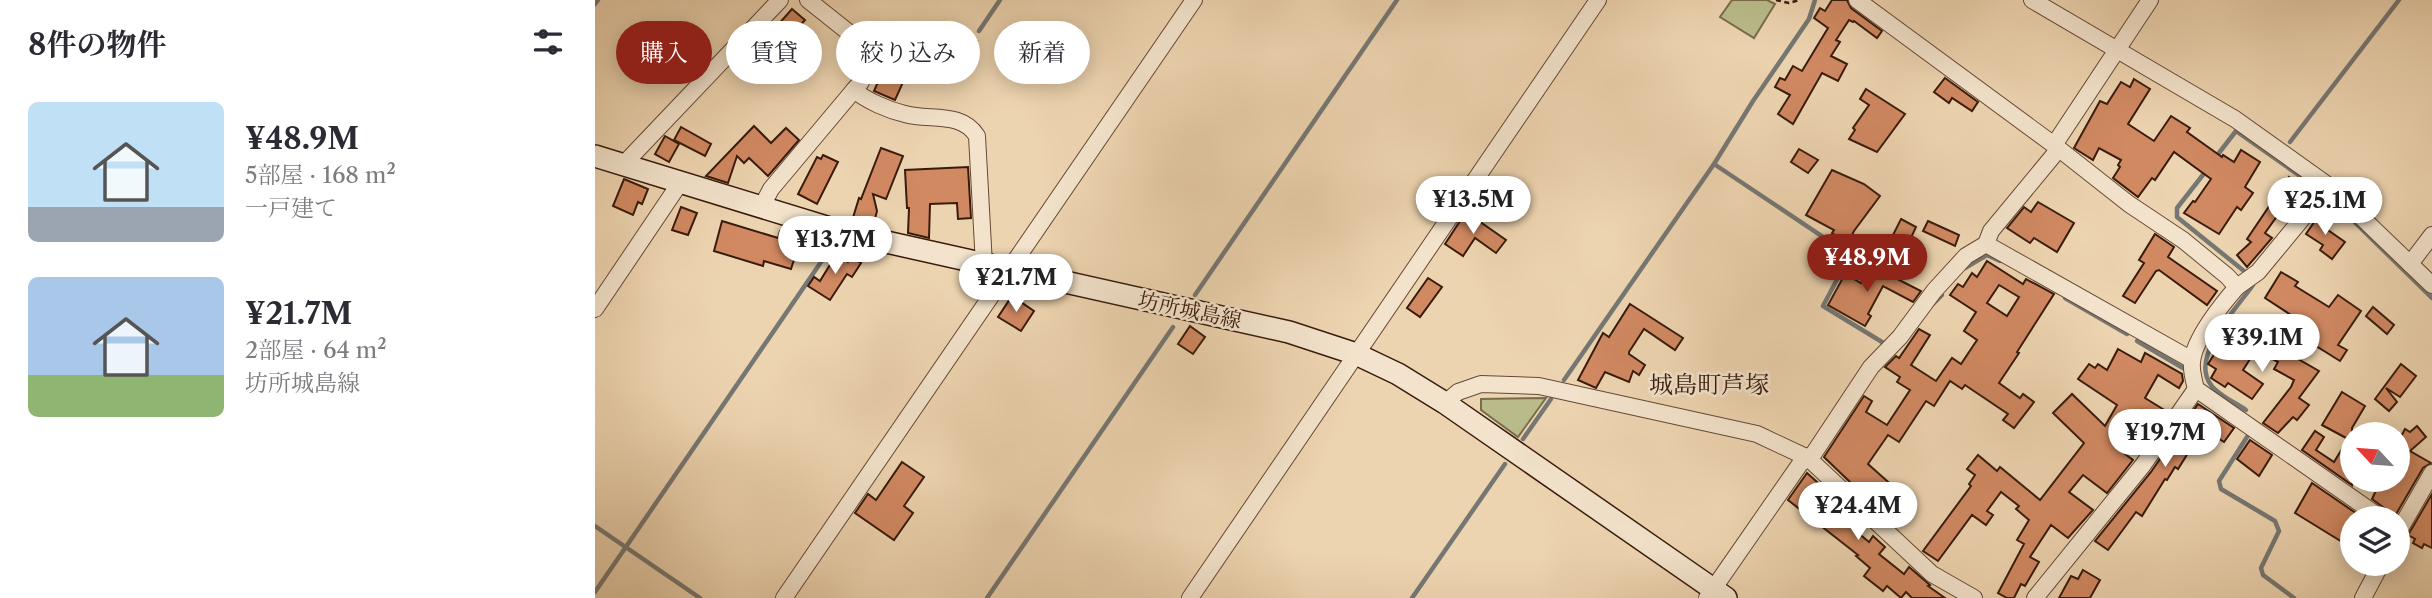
<!DOCTYPE html>
<html lang="ja">
<head>
<meta charset="utf-8">
<style>
	:root { --surface:#fff; --page:#f7f7f7; --text:#2b2b33; --muted:#7c7c81; --accent:#8f2418 }
	body { margin:0; font-family:"Libre Caslon Text","Noto Serif JP",serif; background:var(--page); color:var(--text); height:100vh; display:flex; flex-direction:column; font-size:26px; white-space:nowrap }
	* { box-sizing:border-box; margin:0 }
	p { font-size:23px; color:var(--muted) }
	.icon { flex:none; width:38px; height:38px; fill:none; stroke:currentColor; stroke-width:2; stroke-linecap:round; stroke-linejoin:round }
	.map { position:relative; flex:1; overflow:hidden }
	.panel { display:flex; flex-direction:column; background:var(--surface); width:595px }
	.panel>* { flex:none }
	.hud { position:absolute; left:21px; top:21px; width:665px; height:63px; display:flex; gap:14px }
	.needle { width:46px; rotate:296deg }
	.buttons { position:absolute; left:1745px; top:422px; display:grid; gap:14px }
	.buttons a { display:grid; place-items:center; width:70px; height:70px; border-radius:50%; background:var(--surface); box-shadow:0 4px 18px #0003; font-size:35px }
	.price { position:absolute; translate:-50% -60px; padding:0 16px; border-radius:24px; background:#fff; color:#222; font-size:23px; line-height:46px; filter:drop-shadow(0 2px 4px #0008) }
	.price::after { content:''; position:absolute; left:50%; top:42px; width:21px; height:16px; margin-left:-10px; background:inherit; clip-path:polygon(0 0,100% 0,50% 100%) }
	.price.selected { background:var(--accent); color:#fff }
	ul { padding:0; list-style:none }
	li { display:flex; align-items:center; gap:21px; height:175px; padding:0 28px }
	li span { display:grid; place-items:center; flex:none; width:196px; height:140px; border-radius:10px; color:#555 }
	li>.icon { margin-inline-start:auto }
	span .icon { width:84px; height:84px; fill:#fffc; stroke-width:1 }
	li b { font-size:30px }
	h2 { display:flex; justify-content:space-between; align-items:center; height:84px; padding:0 28px; font-size:30px }
	.chip { padding:0 24px; border-radius:32px; background:var(--surface); box-shadow:0 4px 18px #0003; font-size:24px; line-height:63px }
	.chip.selected { background:var(--accent); color:#fff }
	main { display:flex; flex:1; min-height:0 }
	.map>svg:first-child { display:block }
	.green { fill:#b9bc8a; stroke:#796c4b; stroke-width:2 }
	.lines { fill:none; stroke-linecap:round; stroke-linejoin:round }
	.stream { stroke:#767773; stroke-width:4.5 }
	.building { fill:#d18962; stroke:#391b0c; stroke-width:2; fill-rule:evenodd }
	.street-casing { stroke:#664935; stroke-width:18 }
	.secondary-casing { stroke:#391b0c; stroke-width:24 }
	.path { stroke:#391b0c; stroke-width:2.5; stroke-dasharray:5 3.5; stroke-linecap:butt }
	.street { stroke:#f3e3cc; stroke-width:16 }
	.secondary { stroke:#f3e3cc; stroke-width:21 }
	.labels { text-anchor:middle; dominant-baseline:central; stroke-width:5; stroke-linejoin:round; paint-order:stroke }
	.street-label { font-size:21px; fill:#391b0c; stroke:#f3e3cc }
	.quarter-label { font-size:24px; fill:#391b0c; stroke:#f3e3cc }
</style>
</head>
<body>
<main>
<section class="panel">
<h2>8件の物件<svg class="icon" aria-label="filters" viewBox="0 0 24 24"><path d="M4 7h16M4 17h16"/><circle cx="9" cy="7" r="2"/><circle cx="15" cy="17" r="2"/></svg></h2>
<ul>
<li><span style="background:linear-gradient(#bfe0f5 75%,#9aa5b1 0)"><svg class="icon" aria-label="home" viewBox="0 0 24 24"><path d="M3 11l9-7 9 7M6 9v11h12V9"/></svg></span><div><b>¥48.9M</b><p>5部屋 · 168 m²</p><p>一戸建て</p></div></li>
<li><span style="background:linear-gradient(#a9c7e8 70%,#8fb573 0)"><svg class="icon" aria-label="home" viewBox="0 0 24 24"><path d="M3 11l9-7 9 7M6 9v11h12V9"/></svg></span><div><b>¥21.7M</b><p>2部屋 · 64 m²</p><p>坊所城島線</p></div></li>
</ul>
</section>
<div class="map">
<svg width="1837" height="598" viewBox="0 0 1837 598">
	<rect width="100%" height="100%" fill="#edd4b0"/>
	<filter id="stains"><feTurbulence type="fractalNoise" baseFrequency=".00286" numOctaves="4"/><feColorMatrix values="0 0 0 0 .2 0 0 0 0 .09 0 0 0 0 .02 0 0 0 .5 -.17"/></filter>
	<radialGradient id="worn" r=".72"><stop offset=".6" stop-color="#630" stop-opacity="0"/><stop offset="1" stop-color="#630" stop-opacity=".3"/></radialGradient>
	<g class="green">
		<polygon points="1137,0 1172,0 1180,4 1159,38 1125,17"/>
		<polygon points="951,398 923,437 886,410 886,399"/>
	</g>
	<g class="lines">
		<g class="stream">
			<polyline points="0,4 3,0"/>
			<polyline points="384,31 405,0"/>
			<polyline points="1695,142 1804,0"/>
			<polyline points="1620,158 1641,131 1722,188"/>
			<polyline points="1119,164 1255,255 1228,306 1287,342"/>
			<polyline points="1611,171 1582,208 1582,217 1649,271"/>
			<polyline points="1734,197 1837,298"/>
			<polyline points="1370,268 1392,255 1405,261"/>
			<polyline points="600,295 802,0"/>
			<polyline points="1470,298 1532,334"/>
			<polyline points="1338,304 1347,295"/>
			<polyline points="1542,341 1588,368"/>
			<polyline points="969,380 1119,164 1158,101 1214,19 1220,0"/>
			<path d="M1651 410C1641 403 1623 395 1616 385 1594 357 1642 308 1658 285"/>
			<polyline points="1652,437 1624,481 1626,489 1680,521 1684,531 1666,568 1668,575 1699,598"/>
			<polyline points="928,439 956,399"/>
			<polyline points="0,526 105,598"/>
			<polyline points="0,592 237,246"/>
			<polyline points="392,598 578,327"/>
			<polyline points="817,598 910,464"/>
		</g>
	</g>
	<g class="building">
		<polygon points="1237,0 1252,0 1256,8 1287,31 1282,38 1259,21 1258,22 1254,20 1241,40 1245,42 1236,56 1252,64 1243,81 1227,73 1198,124 1183,114 1195,95 1180,87 1185,78 1190,80 1198,66 1207,71 1233,28 1219,18 1225,8 1230,11"/>
		<polygon points="197,9 210,20 195,37 182,26"/>
		<polygon points="353,30 382,41 377,54 348,43"/>
		<polygon points="325,52 336,57 326,78 315,73"/>
		<polygon points="293,59 314,69 300,100 279,91"/>
		<polygon points="1350,78 1383,102 1377,111 1357,98 1354,103 1339,92"/>
		<polygon points="1539,79 1555,89 1533,124 1559,141 1576,116 1595,128 1592,132 1627,157 1628,155 1639,162 1646,150 1665,162 1650,187 1658,193 1646,210 1642,207 1624,234 1589,213 1598,201 1600,202 1616,179 1579,152 1560,180 1557,178 1543,197 1518,178 1525,167 1523,165 1526,160 1504,148 1498,160 1479,148 1505,101 1512,104 1526,82 1535,87"/>
		<polygon points="1271,89 1310,114 1282,152 1254,139 1260,130 1258,128 1274,105 1265,99"/>
		<polygon points="159,126 176,143 191,128 204,140 173,176 154,158 149,163 142,156 133,183 111,176"/>
		<polygon points="86,127 116,144 110,156 79,140"/>
		<polygon points="70,136 84,144 74,162 60,154"/>
		<polygon points="286,148 308,156 291,199 278,194 282,211 278,226 257,221 264,198 266,199"/>
		<polygon points="1204,149 1223,160 1213,173 1196,162"/>
		<polygon points="228,155 243,162 222,204 203,194 222,157 226,159"/>
		<polygon points="373,167 376,218 363,219 362,203 335,204 334,238 313,233 314,208 312,208 310,170"/>
		<polygon points="1237,170 1269,184 1285,196 1259,231 1253,243 1237,233 1239,230 1211,215"/>
		<polygon points="1694,177 1714,190 1703,207 1686,195 1691,188 1688,186"/>
		<polygon points="29,179 53,189 47,204 43,202 38,215 18,206"/>
		<polygon points="1443,202 1479,223 1462,252 1439,238 1435,243 1412,228 1429,207 1436,212"/>
		<polygon points="1675,205 1685,212 1670,233 1677,238 1652,267 1642,255 1656,242 1652,239"/>
		<polygon points="86,207 102,213 93,235 77,230"/>
		<polygon points="871,212 911,240 901,253 880,238 868,256 850,244"/>
		<polygon points="1724,215 1734,221 1730,228 1750,242 1737,259 1725,250 1728,245 1711,234"/>
		<polygon points="1306,219 1321,227 1309,253 1293,245"/>
		<polygon points="127,221 183,238 185,231 206,238 196,269 169,261 168,266 119,251"/>
		<polygon points="1333,221 1364,235 1360,246 1328,231"/>
		<polygon points="1560,234 1579,247 1573,257 1622,291 1612,305 1564,270 1561,271 1540,303 1528,296 1549,263 1544,260"/>
		<polygon points="241,255 253,262 256,257 266,263 257,277 252,274 235,300 213,286 219,277 225,281"/>
		<path d="M1392 261 1428 284 1431 279 1459 294 1422 352 1424 353 1404 383 1425 398 1428 394 1439 402 1419 428 1408 420 1413 414 1370 385 1367 389 1355 381 1339 406 1331 401 1304 442 1293 435 1273 464 1300 488 1282 508 1229 457 1269 396 1277 401 1271 412 1292 425 1315 390 1302 382 1305 377 1290 367 1301 356 1304 358 1324 329 1335 335 1316 365 1341 381 1357 358 1366 364 1382 340 1369 331 1381 312 1355 295 1363 284 1368 287 1377 273 1382 277ZM1404 285 1424 297 1412 316 1392 303Z"/>
		<polygon points="1275,265 1326,291 1318,302 1288,286 1273,314 1276,316 1270,326 1233,305 1250,274 1266,283"/>
		<polygon points="1686,272 1703,282 1700,286 1734,307 1743,295 1766,311 1743,345 1752,350 1745,361 1689,326 1696,315 1670,298"/>
		<polygon points="833,278 847,287 825,317 812,308"/>
		<polygon points="417,296 439,311 426,331 403,317"/>
		<polygon points="1035,304 1088,338 1080,350 1049,329 1034,352 1034,354 1050,365 1044,375 1038,371 1034,382 1010,372 1001,388 983,380 1008,333 1014,337"/>
		<polygon points="1778,307 1799,325 1792,334 1771,316"/>
		<polygon points="595,326 610,337 598,354 583,344"/>
		<polygon points="1646,328 1661,339 1663,336 1724,371 1704,398 1714,405 1702,420 1698,417 1683,433 1668,423 1696,387 1699,380 1679,369 1683,362 1661,350 1648,370 1668,384 1657,399 1633,383 1630,387 1616,378 1621,369 1613,364 1625,345 1634,331 1641,336"/>
		<polygon points="1523,349 1546,362 1550,353 1587,374 1588,381 1584,388 1563,375 1550,398 1571,411 1565,421 1547,410 1536,429 1533,428 1522,448 1538,460 1512,493 1488,475 1474,492 1498,510 1473,538 1456,525 1435,557 1444,562 1430,586 1426,584 1419,598 1412,598 1403,593 1429,544 1422,540 1434,520 1421,509 1424,506 1406,492 1392,511 1398,515 1391,525 1377,515 1343,561 1328,551 1376,486 1374,484 1380,475 1372,469 1383,455 1402,471 1405,467 1445,500 1489,443 1458,413 1477,394 1510,426 1522,405 1483,379 1494,364 1500,368 1503,364 1512,370"/>
		<polygon points="1806,364 1821,376 1805,397 1791,388 1802,402 1794,411 1780,399"/>
		<polygon points="1747,392 1770,406 1757,428 1757,485 1707,450 1720,431 1729,437 1721,450 1739,462 1753,439 1727,425"/>
		<polygon points="1603,404 1639,428 1629,442 1608,429 1583,469 1580,467 1572,480 1570,479 1547,516 1541,512 1513,550 1500,541 1556,472"/>
		<polygon points="1822,426 1831,437 1815,451 1836,463 1828,468 1800,516 1777,499 1786,480 1802,480 1802,444 1810,429 1815,432"/>
		<polygon points="1655,440 1677,455 1664,476 1642,459"/>
		<polygon points="307,462 329,477 309,506 318,513 299,540 260,513 273,494 281,500"/>
		<polygon points="1212,473 1251,508 1244,517 1274,542 1278,536 1290,547 1284,554 1309,574 1314,567 1335,585 1333,586 1350,598 1317,598 1311,592 1306,598 1292,586 1288,591 1269,576 1275,568 1261,556 1263,555 1193,500"/>
		<polygon points="1717,483 1768,518 1757,518 1757,548 1700,513"/>
		<polygon points="1837,494 1837,548 1829,544 1827,548 1818,543 1820,539 1813,535"/>
		<polygon points="1488,570 1505,580 1495,598 1464,598 1476,576 1483,579"/>
	</g>
	<g class="lines">
		<g class="street-casing">
			<g id="street">
				<polyline points="213,0 277,51 266,82 259,90"/>
				<path d="M1262 0 1459 145 1534 204 1588 240 1632 276 1642 287C1627 304 1599 339 1597 362 1596 371 1599 381 1601 389L1786 518"/>
				<polyline points="1437,0 1640,119 1734,186 1837,285"/>
				<polyline points="1459,145 1555,0"/>
				<polyline points="28,165 185,0"/>
				<path d="M166 208 176 189 259 90C272 101 293 110 310 114 335 121 366 111 382 136L389 265"/>
				<polyline points="1391,244 1597,360"/>
				<polyline points="1815,264 1837,235"/>
				<polyline points="1642,287 1663,272 1734,186"/>
				<polyline points="0,309 85,183"/>
				<polyline points="850,403 863,392 886,384 944,386 1162,434 1213,458 1337,574 1379,598"/>
				<polyline points="1802,534 1837,473"/>
				<polyline points="189,598 599,0"/>
				<polyline points="595,598 1003,0"/>
				<polyline points="1112,598 1205,464 1219,453 1276,367 1305,337 1339,291 1371,256 1391,244 1396,231 1463,150"/>
				<polyline points="1440,598 1548,465 1601,389"/>
				<polyline points="1768,598 1786,564"/>
			</g>
		</g>
		<g class="secondary-casing">
			<polyline id="secondary" points="0,156 251,233 694,332 761,354 803,374 850,403 1131,598"/>
		</g>
		<polyline class="path" points="1181,0 1194,3 1204,0"/>
		<use href="#street" class="street"/>
		<use href="#secondary" class="secondary"/>
	</g>
	<g class="labels">
		<g class="street-label">
			<text transform="translate(595 310) rotate(12)">坊所城島線</text>
		</g>
		<g class="quarter-label">
			<text x="1114" y="384">城島町芦塚</text>
		</g>
	</g>
	<rect width="100%" height="100%" filter="url(#stains)"/>
	<rect width="100%" height="100%" fill="url(#worn)"/>
</svg>
<div class="buttons">
<a><svg class="needle" viewBox="-14 -14 28 28"><path d="M0-13l5 13h-10z" fill="#e53935"/><path d="M0 13l5-13h-10z" fill="#7c7c81"/></svg></a>
<a><svg class="icon" aria-label="layers" viewBox="0 0 24 24"><path d="M12 4l9 5-9 5-9-5zM3 14l9 5 9-5"/></svg></a>
</div>
<b class="price" style="left:878px;top:236px">¥13.5M</b>
<b class="price" style="left:1730px;top:237px">¥25.1M</b>
<b class="price" style="left:240px;top:276px">¥13.7M</b>
<b class="price selected" style="left:1272px;top:294px">¥48.9M</b>
<b class="price" style="left:421px;top:314px">¥21.7M</b>
<b class="price" style="left:1667px;top:374px">¥39.1M</b>
<b class="price" style="left:1570px;top:469px">¥19.7M</b>
<b class="price" style="left:1263px;top:542px">¥24.4M</b>
<div class="hud">
<a class="chip selected">購入</a>
<a class="chip">賃貸</a>
<a class="chip">絞り込み</a>
<a class="chip">新着</a>
</div>
</div>
</main>
</body>
</html>
